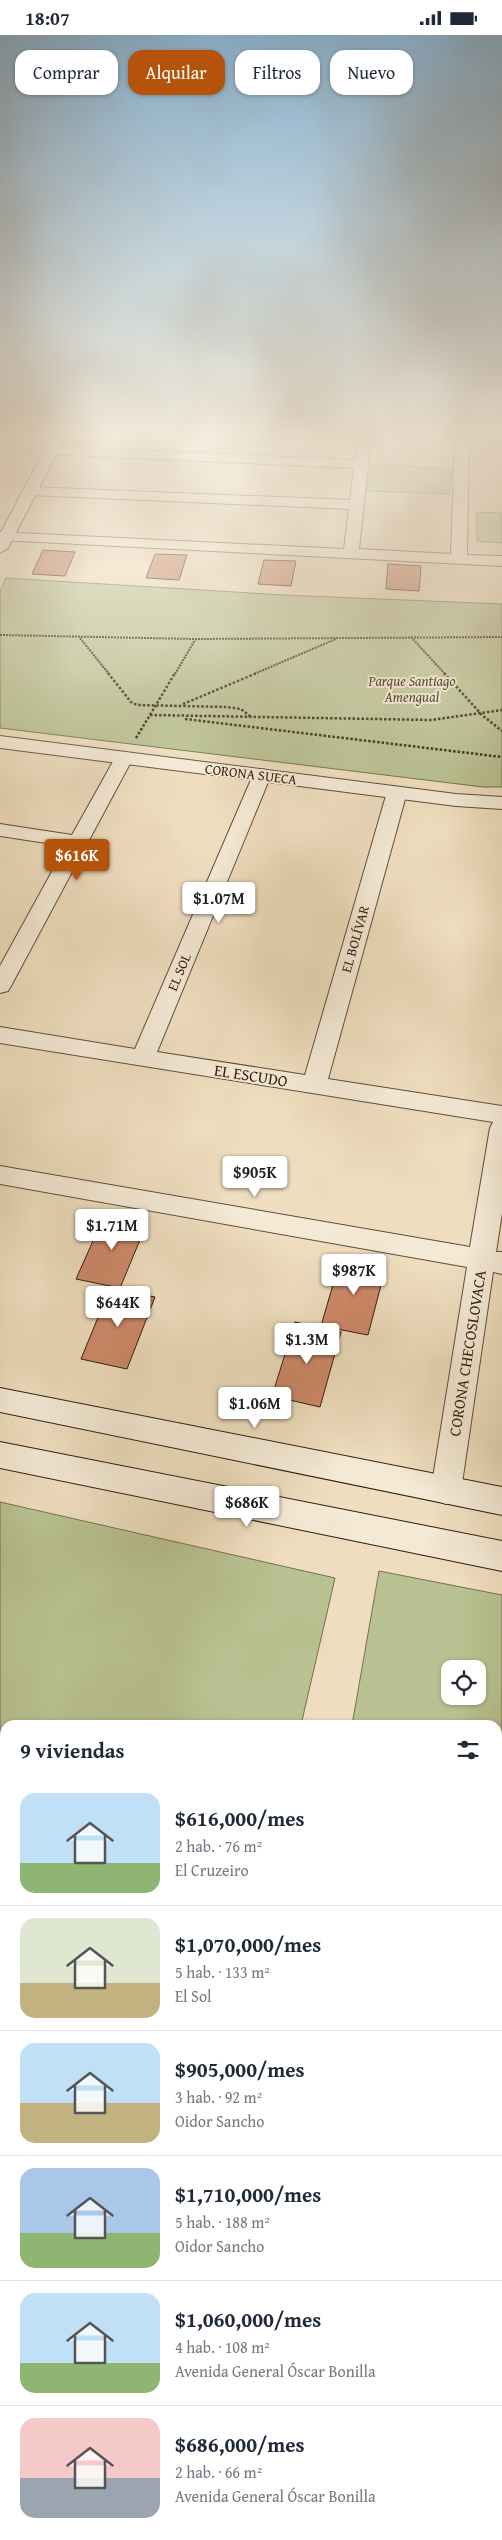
<!DOCTYPE html>
<html lang="es">
<head>
<meta charset="utf-8">
<style>
	:root { --surface:#fff; --page:#f2f2f3; --text:#1f2937; --muted:#747a83; --line:#e0e1e3; --accent:#b45309 }
	body { margin:0; font-family:"Gentium Book Plus",serif; background:var(--page); color:var(--text); height:100vh; display:flex; flex-direction:column; font-size:19px; white-space:nowrap }
	* { box-sizing:border-box; margin:0 }
	p { font-size:16px; color:var(--muted) }
	.icon { flex:none; width:28px; height:28px; fill:none; stroke:currentColor; stroke-width:2; stroke-linecap:round; stroke-linejoin:round }
	.map { position:relative; flex:1; overflow:hidden }
	.side { position:absolute; left:0px; top:1685px; width:502px; height:820px; display:flex; flex-direction:column; background:var(--surface); border-radius:15px 15px 0 0; box-shadow:0 1px 4px #0004 }
	.side>* { flex:none }
	.guide { position:absolute; left:15px; top:15px; width:472px; height:45px; display:flex; gap:10px }
	.buttons { position:absolute; left:441px; top:1625px; display:grid; gap:10px }
	.buttons a { display:grid; place-items:center; width:45px; height:45px; border-radius:10px; background:var(--surface); box-shadow:0 1px 4px #0004; font-size:25px }
	.price { position:absolute; translate:-50% -42px; padding:0 11px; border-radius:5px; background:#fff; color:#222; font-size:16px; line-height:32px; filter:drop-shadow(0 1px 2px #0008) }
	.price::after { content:''; position:absolute; left:50%; top:30px; width:15px; height:11px; margin-left:-8px; background:inherit; clip-path:polygon(0 0,100% 0,50% 100%) }
	.price.on { background:var(--accent); color:#fff }
	ul { padding:0; list-style:none }
	li { display:flex; align-items:center; gap:15px; height:125px; padding:0 20px }
	li+li { border-top:1px solid var(--line) }
	li span { display:grid; place-items:center; flex:none; width:140px; height:100px; border-radius:15px; color:#555 }
	li>.icon { margin-inline-start:auto }
	span .icon { width:60px; height:60px; fill:#fffc; stroke-width:1 }
	li b { font-size:21px }
	h2 { display:flex; justify-content:space-between; align-items:center; height:60px; padding:0 20px; font-size:21px }
	.tag { padding:0 18px; border-radius:15px; background:var(--surface); box-shadow:0 1px 4px #0004; font-size:18px; line-height:45px }
	.tag.on { background:var(--accent); color:#fff }
	.status { display:flex; justify-content:space-between; align-items:center; height:35px; padding:0 25px; background:var(--surface); direction:ltr }
	.status svg { height:14px; fill:currentColor }
	.map>svg:first-child { display:block }
	.green { fill:#b8c191; stroke:#747050; fill-rule:evenodd }
	.building { fill:#ce8969; stroke:#2f1e0f }
	.lines { fill:none; stroke-linecap:round; stroke-linejoin:round }
	.minor-casing { stroke:#5f4e3b; stroke-width:2 }
	.tertiary-casing { stroke:#5f4e3b; stroke-width:2 }
	.secondary-casing { stroke:#2f1e0f; stroke-width:2 }
	.motorway-casing { stroke:#2f1e0f; stroke-width:2 }
	.path-far1 { stroke:#2f1e0f; stroke-width:2; stroke-dasharray:2 1; stroke-linecap:butt }
	.path { stroke:#2f1e0f; stroke-width:2.5; stroke-dasharray:2.5 2; stroke-linecap:butt }
	.minor { fill:#f4e9d5; fill-rule:evenodd }
	.tertiary { fill:#f4e9d5; fill-rule:evenodd }
	.secondary { fill:#f4e9d5; fill-rule:evenodd }
	.motorway { fill:#eeddbe; fill-rule:evenodd }
	.labels { text-anchor:middle; dominant-baseline:central; stroke-width:4; stroke-linejoin:round; paint-order:stroke }
	.far-park-label { font-size:14px; font-style:italic; fill:#584f36; stroke:#f4e9d5 }
	.far-street-label { font-size:14px; fill:#2f1e0f; stroke:#f4e9d5 }
	.street-label { font-size:16px; fill:#2f1e0f; stroke:#f4e9d5 }
</style>
</head>
<body>
<div class="status"><b>18:07</b><svg viewBox="0 0 49 12"><path d="M0 12V9h3v3zM5 12V6h3v6zM10 12V3h3v9zM15 12V0h3v12zM26 1h20v11H26zM47 4h2v5h-2z"/></svg></div>
<div class="map">
<svg width="502" height="2505" viewBox="0 0 502 2505">
	<rect width="100%" height="100%" fill="#eeddbe"/>
	<filter id="stains"><feTurbulence type="fractalNoise" baseFrequency=".004" numOctaves="4"/><feColorMatrix values="0 0 0 0 .2 0 0 0 0 .09 0 0 0 0 .02 0 0 0 .5 -.17"/></filter>
	<radialGradient id="worn" r=".72"><stop offset=".6" stop-color="#630" stop-opacity="0"/><stop offset="1" stop-color="#630" stop-opacity=".3"/></radialGradient>
	<g class="green">
		<polygon points="372,429 452,434 449,459 366,456"/>
		<polygon points="477,477 502,478 502,508 477,506"/>
		<polygon points="6,543 283,560 502,569 502,752 483,752 0,693 0,556"/>
		<polygon points="0,1467 335,1543 301,1690 5,1690 5,1753 0,1752"/>
		<path d="M379 1536 502 1560V1878L498 1877V1690H352ZM450 1634H478V1661H450Z"/>
		<polygon points="0,2227 5,2229 5,2500 498,2500 498,2365 502,2366 502,2505 0,2505"/>
	</g>
	<g class="building">
		<polygon points="43,515 75,517 65,541 32,539"/>
		<polygon points="155,519 187,520 179,545 146,543"/>
		<polygon points="264,525 296,526 291,551 258,549"/>
		<polygon points="388,529 421,531 419,556 386,554"/>
		<polygon points="105,1179 147,1188 120,1253 76,1244"/>
		<polygon points="341,1222 386,1231 368,1300 321,1291"/>
		<polygon points="110,1253 155,1262 127,1334 81,1324"/>
		<polygon points="295,1287 341,1297 320,1372 272,1361"/>
	</g>
	<g class="lines">
		<g class="minor-casing">
			<g id="minor">
				<polygon points="357,403 371,403 359,514 451,519 455,403 469,403 467,520 502,521 502,531 0,505 0,497 344,514 349,474 31,460 24,456 31,452 350,465 354,433 0,417 0,409 355,425"/>
				<polygon points="124,717 131,719 133,723 11,951 8,956 0,958 0,931 66,811 0,801 0,789 72,800 115,723 117,719"/>
				<polygon points="262,734 269,736 271,740 157,1017 305,1040 387,757 390,753 404,753 407,757 328,1044 502,1071 502,1178 496,1217 502,1217 502,1239 493,1237 461,1455 457,1465 446,1469 435,1465 431,1455 467,1232 0,1149 0,1131 470,1212 490,1093 493,1087 0,1008 0,992 135,1014 253,740 255,736"/>
			</g>
		</g>
		<g class="tertiary-casing">
			<polygon id="tertiary" points="0,701 456,759 502,762 502,774 456,771 0,713"/>
		</g>
		<g class="secondary-casing">
			<g id="secondary">
				<polygon points="51,403 65,403 8,513 0,518 0,499"/>
				<polygon points="0,1353 502,1452 502,1480 0,1377"/>
				<polygon points="0,1407 502,1506 502,1536 0,1433"/>
			</g>
		</g>
		<g class="motorway-casing">
			<g id="motorway">
				<polygon points="0,1883 5,1884 5,1922 0,1921"/>
				<polygon points="0,1971 5,1972 5,2012 0,2011"/>
				<polygon points="498,2011 502,2012 502,2052 498,2051"/>
				<polygon points="498,2105 502,2106 502,2148 498,2147"/>
			</g>
		</g>
		<g class="path-far1">
			<polyline points="0,600 195,604 502,602"/>
			<polyline points="411,602 445,639"/>
			<polyline points="80,603 109,639"/>
			<polyline points="175,639 195,605"/>
			<polyline points="254,639 336,604"/>
		</g>
		<g class="path">
			<polyline points="108,638 131,667 137,670 227,672 241,674 252,683"/>
			<polyline points="444,638 482,680 502,696"/>
			<polyline points="183,669 257,638"/>
			<polyline points="150,680 175,638"/>
			<polyline points="185,684 502,722"/>
			<polyline points="136,703 150,680 431,685 502,675"/>
		</g>
		<use href="#minor" class="minor"/>
		<use href="#tertiary" class="tertiary"/>
		<use href="#secondary" class="secondary"/>
		<use href="#motorway" class="motorway"/>
	</g>
	<linearGradient id="sky" x2="0" y2="1"><stop stop-color="#8ab6d6"/><stop offset="0.53" stop-color="#f7f0e2"/><stop offset="1" stop-color="#f7f0e2" stop-opacity="0"/></linearGradient>
	<rect width="502" height="754" fill="url(#sky)"/>
	<g class="labels">
		<g class="far-park-label">
			<text x="412" y="646">Parque Santiago<tspan x="412" dy="16">Amengual</tspan></text>
		</g>
		<g class="far-street-label">
			<text transform="translate(251 739) rotate(7)">CORONA SUECA</text>
			<text transform="translate(355 904) rotate(-74)">EL BOLÍVAR</text>
			<text transform="translate(179 937) rotate(-67)">EL SOL</text>
		</g>
		<g class="street-label">
			<text transform="translate(251 1040) rotate(9)">EL ESCUDO</text>
			<text transform="translate(467 1318) rotate(-81)">CORONA CHECOSLOVACA</text>
		</g>
	</g>
	<rect width="100%" height="100%" filter="url(#stains)"/>
	<rect width="100%" height="100%" fill="url(#worn)"/>
</svg>
<div class="buttons">
<a><svg class="icon" aria-label="locate" viewBox="0 0 24 24"><circle cx="12" cy="12" r="6"/><path d="M12 2v4M12 18v4M2 12h4M18 12h4"/></svg></a>
</div>
<b class="price on" style="left:77px;top:846px">$616K</b>
<b class="price" style="left:219px;top:889px">$1.07M</b>
<b class="price" style="left:255px;top:1163px">$905K</b>
<b class="price" style="left:112px;top:1216px">$1.71M</b>
<b class="price" style="left:354px;top:1261px">$987K</b>
<b class="price" style="left:118px;top:1293px">$644K</b>
<b class="price" style="left:307px;top:1330px">$1.3M</b>
<b class="price" style="left:255px;top:1394px">$1.06M</b>
<b class="price" style="left:247px;top:1493px">$686K</b>
<div class="guide">
<a class="tag">Comprar</a>
<a class="tag on">Alquilar</a>
<a class="tag">Filtros</a>
<a class="tag">Nuevo</a>
</div>
<section class="side">
<h2>9 viviendas<svg class="icon" aria-label="filters" viewBox="0 0 24 24"><path d="M4 7h16M4 17h16"/><circle cx="9" cy="7" r="2"/><circle cx="15" cy="17" r="2"/></svg></h2>
<ul>
<li><span style="background:linear-gradient(#bfe0f5 70%,#8fb573 0)"><svg class="icon" aria-label="home" viewBox="0 0 24 24"><path d="M3 11l9-7 9 7M6 9v11h12V9"/></svg></span><div><b>$616,000/mes</b><p>2 hab. · 76 m²</p><p>El Cruzeiro</p></div></li>
<li><span style="background:linear-gradient(#dfe7d0 65%,#c2b280 0)"><svg class="icon" aria-label="home" viewBox="0 0 24 24"><path d="M3 11l9-7 9 7M6 9v11h12V9"/></svg></span><div><b>$1,070,000/mes</b><p>5 hab. · 133 m²</p><p>El Sol</p></div></li>
<li><span style="background:linear-gradient(#bfe0f5 60%,#c2b280 0)"><svg class="icon" aria-label="home" viewBox="0 0 24 24"><path d="M3 11l9-7 9 7M6 9v11h12V9"/></svg></span><div><b>$905,000/mes</b><p>3 hab. · 92 m²</p><p>Oidor Sancho</p></div></li>
<li><span style="background:linear-gradient(#a9c7e8 65%,#8fb573 0)"><svg class="icon" aria-label="home" viewBox="0 0 24 24"><path d="M3 11l9-7 9 7M6 9v11h12V9"/></svg></span><div><b>$1,710,000/mes</b><p>5 hab. · 188 m²</p><p>Oidor Sancho</p></div></li>
<li><span style="background:linear-gradient(#bfe0f5 70%,#8fb573 0)"><svg class="icon" aria-label="home" viewBox="0 0 24 24"><path d="M3 11l9-7 9 7M6 9v11h12V9"/></svg></span><div><b>$1,060,000/mes</b><p>4 hab. · 108 m²</p><p>Avenida General Óscar Bonilla</p></div></li>
<li><span style="background:linear-gradient(#f6c9c9 60%,#9aa5b1 0)"><svg class="icon" aria-label="home" viewBox="0 0 24 24"><path d="M3 11l9-7 9 7M6 9v11h12V9"/></svg></span><div><b>$686,000/mes</b><p>2 hab. · 66 m²</p><p>Avenida General Óscar Bonilla</p></div></li>
</ul>
</section>
</div>
</body>
</html>
